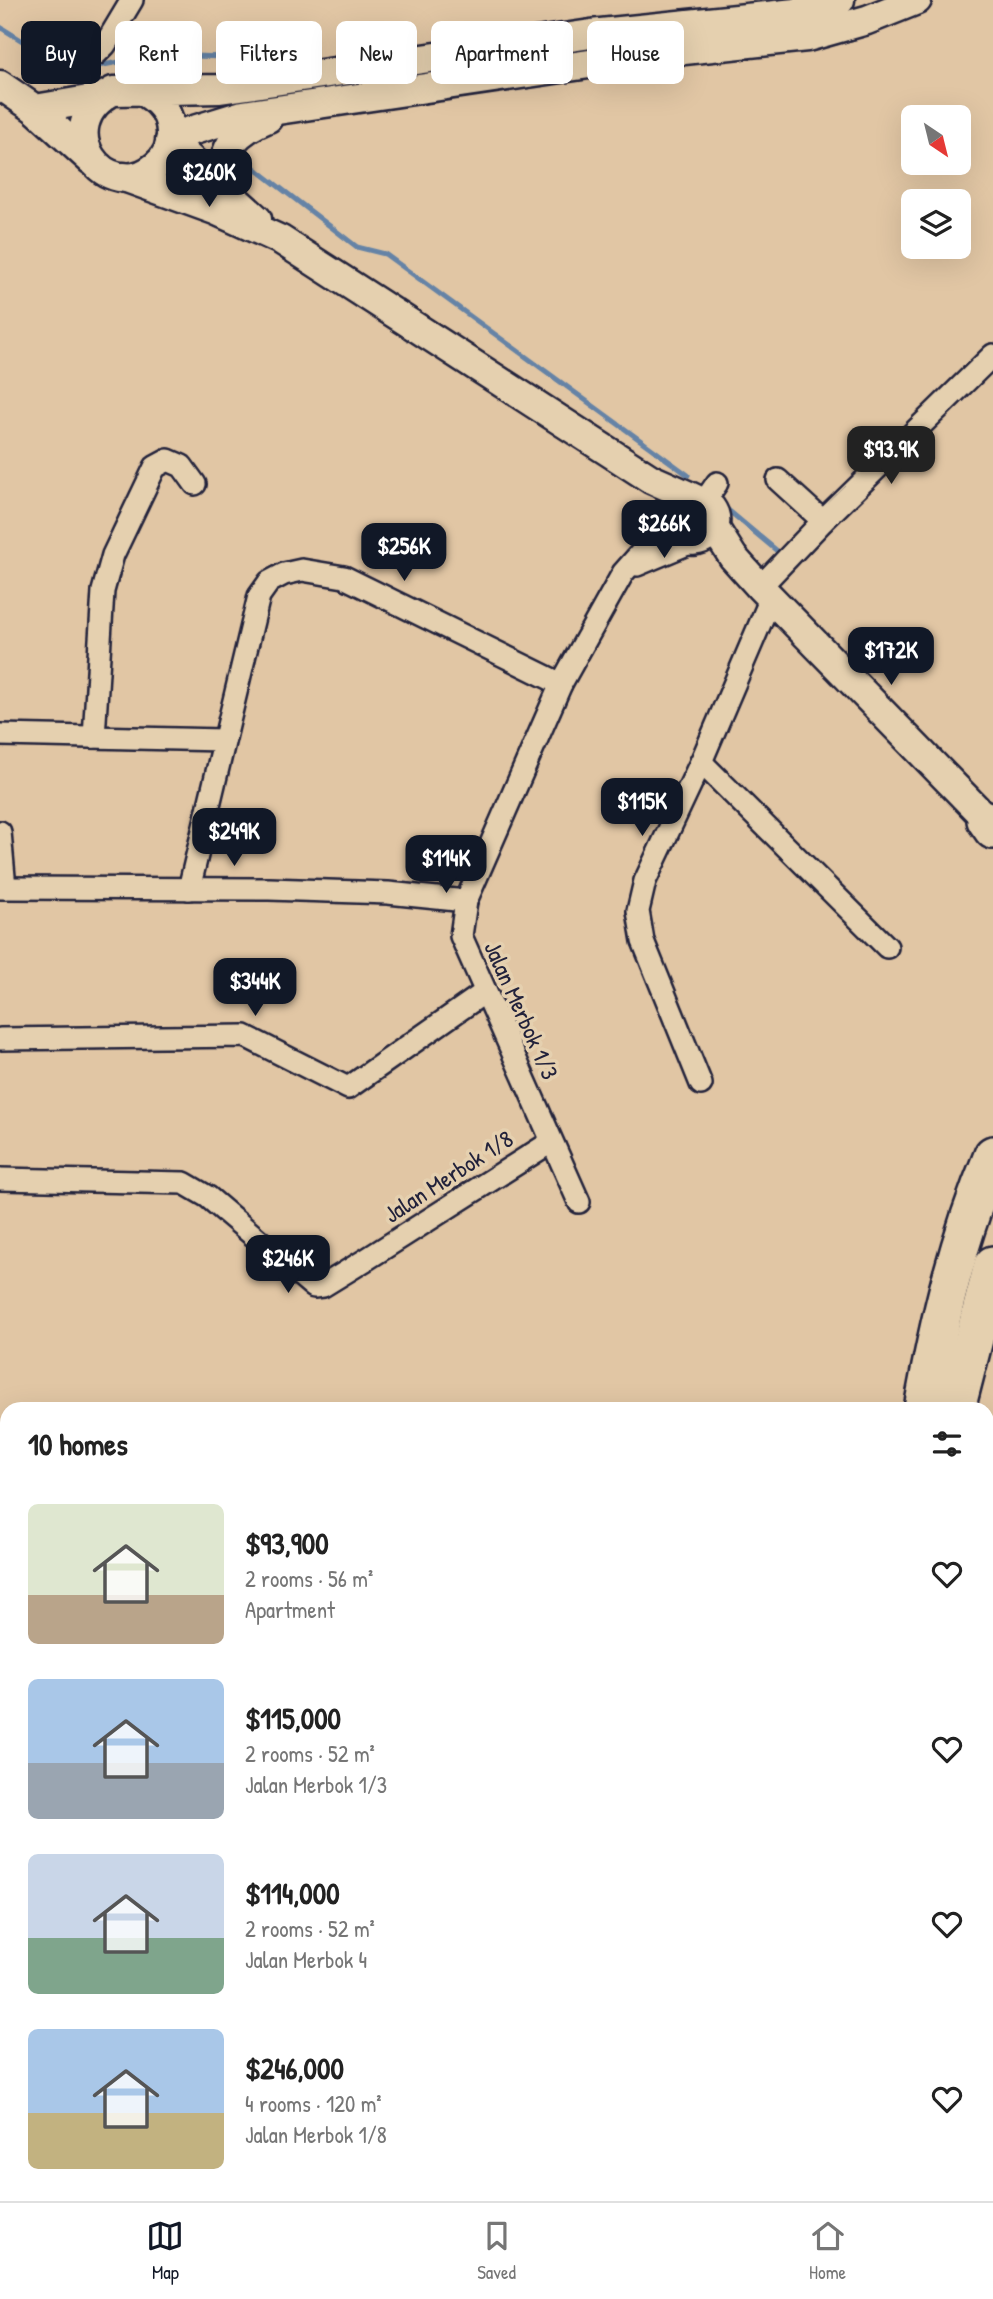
<!DOCTYPE html>
<html lang="en">
<head>
<meta charset="utf-8">
<style>
	:root { --surface:#fff; --page:#f2f2f2; --text:#222; --muted:#767676; --line:#e0e0e0; --accent:#111827 }
	body { margin:0; font-family:"Patrick Hand",sans-serif; background:var(--page); color:var(--text); height:100vh; display:flex; flex-direction:column; font-size:26px; white-space:nowrap }
	* { box-sizing:border-box; margin:0 }
	p { font-size:23px; color:var(--muted) }
	.icon { flex:none; width:38px; height:38px; fill:none; stroke:currentColor; stroke-width:2; stroke-linecap:round; stroke-linejoin:round }
	.map { position:relative; flex:1; overflow:hidden }
	.panel { position:absolute; left:0px; top:1402px; width:994px; height:800px; display:flex; flex-direction:column; background:var(--surface); border-radius:21px 21px 0 0; box-shadow:0 7px 28px #0002 }
	.panel>* { flex:none }
	.banner { position:absolute; left:21px; top:21px; width:952px; height:63px; display:flex; gap:14px }
	.needle { width:46px; rotate:145deg }
	.fabs { position:absolute; left:901px; top:105px; display:grid; gap:14px }
	.fabs a { display:grid; place-items:center; width:70px; height:70px; border-radius:10px; background:var(--surface); box-shadow:0 7px 28px #0002; font-size:35px }
	.price { position:absolute; translate:-50% -60px; padding:0 16px; border-radius:14px; background:var(--accent); color:#fff; font-size:23px; line-height:46px; filter:drop-shadow(0 2px 4px #0008) }
	.price::after { content:''; position:absolute; left:50%; top:42px; width:21px; height:16px; margin-left:-10px; background:inherit; clip-path:polygon(0 0,100% 0,50% 100%) }
	.price.selected { background:#222; color:#fff }
	ul { padding:0; list-style:none }
	li { display:flex; align-items:center; gap:21px; height:175px; padding:0 28px }
	li span { display:grid; place-items:center; flex:none; width:196px; height:140px; border-radius:10px; color:#555 }
	li>.icon { margin-inline-start:auto }
	span .icon { width:84px; height:84px; fill:#fffc; stroke-width:1 }
	li b { font-size:30px }
	h2 { display:flex; justify-content:space-between; align-items:center; height:84px; padding:0 28px; font-size:30px }
	.tag { padding:0 24px; border-radius:10px; background:var(--surface); box-shadow:0 7px 28px #0002; font-size:24px; line-height:63px }
	.tag.selected { background:var(--accent); color:#fff }
	.tab-bar { display:flex; justify-content:space-around; align-items:center; height:98px; border-top:2px solid var(--line); background:var(--surface); font-size:19px; color:var(--muted) }
	.tab-bar a { display:grid; justify-items:center; gap:4px }
	.tab-bar .selected { color:var(--accent) }
	.map>svg:first-child { display:block }
	.lines { fill:none; stroke-linecap:round; stroke-linejoin:round }
	.stream { stroke:#6583a6; stroke-width:5 }
	.street-casing { stroke:#22223b; stroke-width:26 }
	.secondary-casing { stroke:#22223b; stroke-width:33 }
	.highway-casing { stroke:#22223b; stroke-width:42 }
	.street { stroke:#e5d0af; stroke-width:21 }
	.secondary { stroke:#e5d0af; stroke-width:28 }
	.highway { stroke:#e5d0af; stroke-width:37 }
	.labels { text-anchor:middle; dominant-baseline:central; stroke-width:7; stroke-linejoin:round; paint-order:stroke }
	.street-label { font-size:24px; fill:#22223b; stroke:#e5d0af }
</style>
</head>
<body>
<div class="map">
<svg width="993" height="2201" viewBox="0 0 993 2201">
	<rect width="100%" height="100%" fill="#e1c6a4"/>
	<filter id="ink" filterUnits="userSpaceOnUse"><feTurbulence type="fractalNoise" baseFrequency=".0143" numOctaves="2"/><feDisplacementMap in="SourceGraphic" scale="14" xChannelSelector="R" yChannelSelector="G"/><feConvolveMatrix kernelMatrix="1 2 1 2 8 2 1 2 1" color-interpolation-filters="sRGB"/></filter>
	<g filter="url(#ink)">
		<g class="lines">
			<g class="stream">
				<polyline points="0,27 71,71 157,55 227,57"/>
				<polyline points="243,159 357,247 385,254 688,475"/>
				<polyline points="722,505 776,550"/>
				<polyline points="0,1888 7,1966"/>
				<polyline points="28,2194 28,2201"/>
			</g>
			<g class="street-casing">
				<g id="street">
					<polyline points="96,54 105,45 132,0"/>
					<polyline points="778,480 823,521"/>
					<polyline points="704,502 717,483"/>
					<polyline points="637,565 692,542"/>
					<polyline points="760,587 823,521 993,355"/>
					<polyline points="0,735 223,740"/>
					<polyline points="94,737 103,591 113,555 155,467 168,460 182,466 195,484"/>
					<polyline points="701,762 887,947"/>
					<polyline points="0,832 5,888"/>
					<polyline points="0,888 269,889 388,893 466,901"/>
					<polyline points="189,889 259,596 269,582 284,574 302,570 344,577 561,684"/>
					<polyline points="0,1039 245,1036 348,1088 485,992"/>
					<polyline points="701,1084 643,941 638,911 645,881 701,762 771,598"/>
					<polyline points="0,1179 184,1183 208,1197 314,1287 323,1286 367,1259 551,1142"/>
					<polyline points="579,1202 461,936 466,901 561,684 623,573 671,519"/>
					<polyline points="987,1627 993,1629"/>
					<polyline points="987,1648 993,1649"/>
					<polyline points="460,2201 462,2194"/>
				</g>
			</g>
			<g class="secondary-casing">
				<g id="secondary">
					<polyline points="0,85 35,109 91,160"/>
					<path d="M142 91C159 100 170 112 171 132 172 145 166 158 156 166 106 208 47 126 113 91L220 89 591 34 795 13 840 0"/>
					<polyline points="35,109 100,98"/>
					<polyline points="171,137 243,115 684,50 807,37 867,20 917,0"/>
					<polyline points="170,141 257,219"/>
					<path d="M124 177 215 210 281 240 651 479C660 483 707 503 711 508 726 529 699 549 679 537L672 526 677 506 690 499"/>
					<path d="M232 198C216 156 227 135 268 118"/>
					<polyline points="714,527 733,557 760,587 993,826"/>
				</g>
			</g>
			<g class="highway-casing">
				<g id="highway">
					<polyline points="986,820 993,830"/>
					<path d="M923 1409C939 1319 958 1239 993 1155"/>
					<polyline points="956,1409 993,1265"/>
					<polyline points="763,2201 765,2194"/>
					<polyline points="797,2201 799,2194"/>
				</g>
			</g>
			<use href="#street" class="street"/>
			<use href="#secondary" class="secondary"/>
			<use href="#highway" class="highway"/>
		</g>
	</g>
	<g class="labels">
		<g class="street-label">
			<text transform="translate(522 1010) rotate(66)">Jalan Merbok 1/3</text>
			<text transform="translate(448 1176) rotate(-33)">Jalan Merbok 1/8</text>
		</g>
	</g>
</svg>
<div class="fabs">
<a><svg class="needle" viewBox="-14 -14 28 28"><path d="M0-13l5 13h-10z" fill="#e53935"/><path d="M0 13l5-13h-10z" fill="#767676"/></svg></a>
<a><svg class="icon" aria-label="layers" viewBox="0 0 24 24"><path d="M12 4l9 5-9 5-9-5zM3 14l9 5 9-5"/></svg></a>
</div>
<b class="price" style="left:209px;top:209px">$260K</b>
<b class="price selected" style="left:891px;top:486px">$93.9K</b>
<b class="price" style="left:664px;top:560px">$266K</b>
<b class="price" style="left:404px;top:583px">$256K</b>
<b class="price" style="left:891px;top:687px">$172K</b>
<b class="price" style="left:642px;top:838px">$115K</b>
<b class="price" style="left:234px;top:868px">$249K</b>
<b class="price" style="left:446px;top:895px">$114K</b>
<b class="price" style="left:255px;top:1018px">$344K</b>
<b class="price" style="left:288px;top:1295px">$246K</b>
<div class="banner">
<a class="tag selected">Buy</a>
<a class="tag">Rent</a>
<a class="tag">Filters</a>
<a class="tag">New</a>
<a class="tag">Apartment</a>
<a class="tag">House</a>
</div>
<section class="panel">
<h2>10 homes<svg class="icon" aria-label="filters" viewBox="0 0 24 24"><path d="M4 7h16M4 17h16"/><circle cx="9" cy="7" r="2"/><circle cx="15" cy="17" r="2"/></svg></h2>
<ul>
<li><span style="background:linear-gradient(#dfe7d0 65%,#b9a48a 0)"><svg class="icon" aria-label="home" viewBox="0 0 24 24"><path d="M3 11l9-7 9 7M6 9v11h12V9"/></svg></span><div><b>$93,900</b><p>2 rooms · 56 m²</p><p>Apartment</p></div><svg class="icon" aria-label="heart" viewBox="0 0 24 24"><path d="M12 20l-8-8c-3-5 5-10 8-4 3-6 11-1 8 4z"/></svg></li>
<li><span style="background:linear-gradient(#a9c7e8 60%,#9aa5b1 0)"><svg class="icon" aria-label="home" viewBox="0 0 24 24"><path d="M3 11l9-7 9 7M6 9v11h12V9"/></svg></span><div><b>$115,000</b><p>2 rooms · 52 m²</p><p>Jalan Merbok 1/3</p></div><svg class="icon" aria-label="heart" viewBox="0 0 24 24"><path d="M12 20l-8-8c-3-5 5-10 8-4 3-6 11-1 8 4z"/></svg></li>
<li><span style="background:linear-gradient(#c9d6e8 60%,#7fa58c 0)"><svg class="icon" aria-label="home" viewBox="0 0 24 24"><path d="M3 11l9-7 9 7M6 9v11h12V9"/></svg></span><div><b>$114,000</b><p>2 rooms · 52 m²</p><p>Jalan Merbok 4</p></div><svg class="icon" aria-label="heart" viewBox="0 0 24 24"><path d="M12 20l-8-8c-3-5 5-10 8-4 3-6 11-1 8 4z"/></svg></li>
<li><span style="background:linear-gradient(#a9c7e8 60%,#c2b280 0)"><svg class="icon" aria-label="home" viewBox="0 0 24 24"><path d="M3 11l9-7 9 7M6 9v11h12V9"/></svg></span><div><b>$246,000</b><p>4 rooms · 120 m²</p><p>Jalan Merbok 1/8</p></div><svg class="icon" aria-label="heart" viewBox="0 0 24 24"><path d="M12 20l-8-8c-3-5 5-10 8-4 3-6 11-1 8 4z"/></svg></li>
</ul>
</section>
</div>
<nav class="tab-bar">
<a class="selected"><svg class="icon" aria-label="map" viewBox="0 0 24 24"><path d="M3 6l6-2 6 2 6-2v14l-6 2-6-2-6 2zM9 4v14M15 6v14"/></svg>Map</a>
<a><svg class="icon" aria-label="saved" viewBox="0 0 24 24"><path d="M7 4h10v16l-5-4-5 4z"/></svg>Saved</a>
<a><svg class="icon" aria-label="home" viewBox="0 0 24 24"><path d="M3 11l9-7 9 7M6 9v11h12V9"/></svg>Home</a>
</nav>
</body>
</html>
